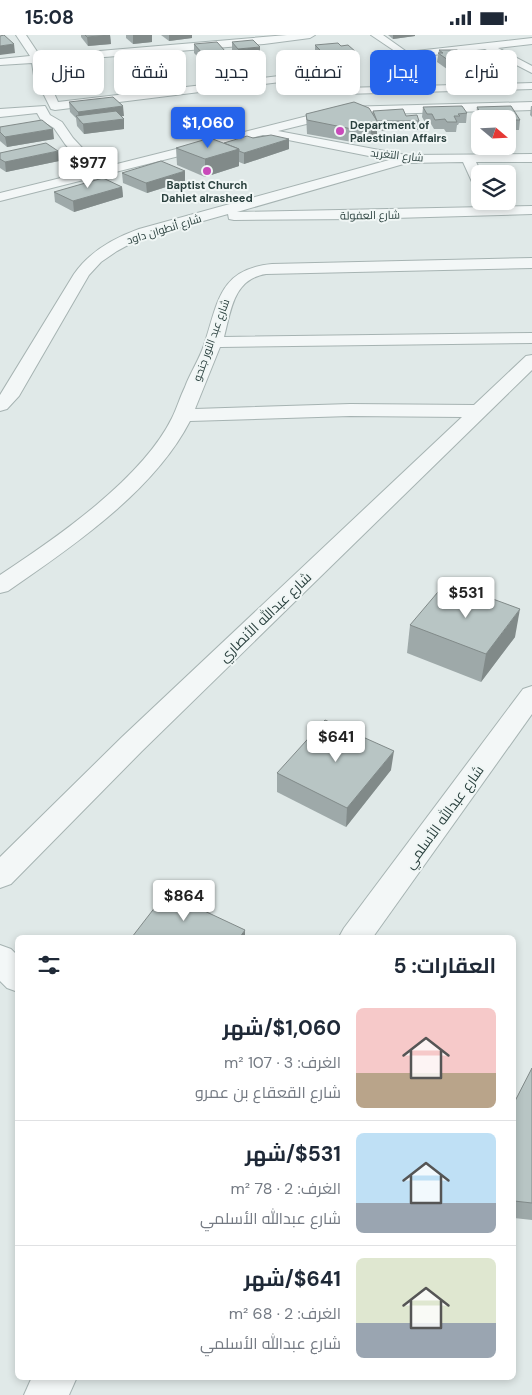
<!DOCTYPE html>
<html lang="ar">
<head>
<meta charset="utf-8">
<style>
	:root { --surface:#fff; --page:#f2f2f3; --text:#1f2937; --muted:#747a83; --line:#e0e1e3; --accent:#2563eb }
	body { margin:0; font-family:"DM Sans",Cairo,sans-serif; background:var(--page); color:var(--text); direction:rtl; height:100vh; display:flex; flex-direction:column; font-size:19px; white-space:nowrap }
	* { box-sizing:border-box; margin:0 }
	p { font-size:16px; color:var(--muted) }
	.icon { flex:none; width:28px; height:28px; fill:none; stroke:currentColor; stroke-width:2; stroke-linecap:round; stroke-linejoin:round }
	.map { position:relative; flex:1; overflow:hidden; direction:ltr }
	.panel { position:absolute; left:15px; top:900px; width:501px; height:445px; display:flex; flex-direction:column; background:var(--surface); border-radius:8px; box-shadow:0 2px 8px #0003; direction:rtl }
	.panel>* { flex:none }
	.top-card { position:absolute; left:15px; top:15px; width:502px; height:45px; direction:rtl; display:flex; gap:10px }
	.needle { width:32px; rotate:109deg }
	.buttons { position:absolute; left:471px; top:75px; display:grid; gap:10px }
	.buttons a { display:grid; place-items:center; width:45px; height:45px; border-radius:8px; background:var(--surface); box-shadow:0 2px 8px #0003; font-size:25px }
	.price { position:absolute; translate:-50% -42px; padding:0 11px; border-radius:5px; background:#fff; color:#222; font-size:16px; line-height:32px; filter:drop-shadow(0 1px 2px #0008) }
	.price::after { content:''; position:absolute; left:50%; top:30px; width:15px; height:11px; margin-left:-8px; background:inherit; clip-path:polygon(0 0,100% 0,50% 100%) }
	.price.selected { background:var(--accent); color:#fff }
	ul { padding:0; list-style:none }
	li { display:flex; align-items:center; gap:15px; height:125px; padding:0 20px }
	li+li { border-top:1px solid var(--line) }
	li span { display:grid; place-items:center; flex:none; width:140px; height:100px; border-radius:8px; color:#555 }
	li>.icon { margin-inline-start:auto }
	span .icon { width:60px; height:60px; fill:#fffc; stroke-width:1 }
	li b { font-size:21px }
	h2 { display:flex; justify-content:space-between; align-items:center; height:60px; padding:0 20px; font-size:21px }
	.pill { padding:0 18px; border-radius:8px; background:var(--surface); box-shadow:0 2px 8px #0003; font-size:18px; line-height:45px }
	.pill.selected { background:var(--accent); color:#fff }
	.status { display:flex; justify-content:space-between; align-items:center; height:35px; padding:0 25px; background:var(--surface); direction:ltr }
	.status svg { height:14px; fill:currentColor }
	.map>svg:first-child { display:block }
	.lines { fill:none; stroke-linecap:round; stroke-linejoin:round }
	.minor-casing { stroke:#a6b3b2; stroke-width:2 }
	.minor { fill:#f3f7f7; fill-rule:evenodd }
	.wall { fill:#9ea9a9 }
	.shaded-wall { fill:#818a89 }
	.building { fill:#b8c5c4; stroke:#818a89 }
	.poi-dot { fill:#c94aba; stroke:#f0f6f5; stroke-width:2 }
	.labels { text-anchor:middle; dominant-baseline:central; stroke-width:4; stroke-linejoin:round; paint-order:stroke }
	.far-poi-label { font-size:11px; font-weight:bold; fill:#2a403e; stroke:#f0f6f5; text-anchor:start }
	.far-street-label { font-size:11px; fill:#2a403e; stroke:#f0f6f5 }
	.street-label { font-size:14px; fill:#2a403e; stroke:#f0f6f5 }
</style>
</head>
<body>
<div class="status"><b>15:08</b><svg viewBox="0 0 49 12"><path d="M0 12V9h3v3zM5 12V6h3v6zM10 12V3h3v9zM15 12V0h3v12zM26 1h20v11H26zM47 4h2v5h-2z"/></svg></div>
<div class="map">
<svg width="532" height="1360" viewBox="0 0 532 1360">
	<rect width="100%" height="100%" fill="#e0e9e8"/>
	<g class="lines">
		<g class="minor-casing">
			<g id="minor">
				<polygon points="16,0 26,0 40,21 287,0 315,0 310,3 264,9 43,27 47,52 53,56 58,67 321,36 327,39 321,42 55,75 51,74 44,60 36,53 32,28 0,30 0,24 30,21"/>
				<polygon points="371,0 383,0 407,17 532,3 532,9 498,13 532,31 532,38 485,14 416,22 425,30 420,33"/>
				<polygon points="532,48 532,54 343,59 337,56 343,53"/>
				<path d="M532 67V75L343 80 278 96 406 120 532 119V127H476L482 139H480V153L473 149 463 127 407 128 237 177 532 171V179L358 184 234 185 229 184 228 179 139 204 117 216 101 227 89 240 19 361 7 374 0 376V360L74 239C90 216 114 203 139 194L389 125 263 100 0 166V158L89 136 65 109 54 93 41 85 37 78 0 82V74L45 71 50 80 62 87 73 103 101 133 343 72Z"/>
				<path d="M532 223V233L266 239C233 244 231 276 224 302L532 298V308L220 312 195 374 350 369 474 370 526 321 532 320V335L142 716 11 849 0 853V822L122 702 462 382 350 381 190 386C154 456 72 512 8 556L0 558V540C56 503 142 444 172 383 177 373 180 362 185 352 190 338 199 325 204 310 218 269 218 234 272 229Z"/>
				<polygon points="532,651 532,679 373,902 339,902 344,893 523,654"/>
				<polygon points="0,910 11,914 18,921 18,957 7,953 0,946"/>
				<polygon points="32,1342 77,1342 69,1360 24,1360"/>
			</g>
		</g>
		<use href="#minor" class="minor"/>
	</g>
	<g class="wall">
		<polygon points="81,0 110,0 111,9 88,11 81,2"/>
		<polygon points="126,0 152,0 152,7 133,9 126,3"/>
		<polygon points="161,0 192,0 192,3 169,6"/>
		<polygon points="388,0 415,0 415,1 393,4"/>
		<polygon points="232,7 260,20 238,22 232,15"/>
		<polygon points="194,9 225,16 225,24 202,26 194,18"/>
		<polygon points="315,10 355,25 324,28 315,19"/>
		<polygon points="439,15 469,32 447,34 437,27"/>
		<polygon points="62,23 83,41 61,43 57,34 56,26 62,25"/>
		<polygon points="69,67 124,81 121,81 124,94 84,99 77,91 76,83 70,77"/>
		<polygon points="531,71 532,71 532,82 530,80"/>
		<polygon points="423,72 467,78 466,88 459,88 458,90 457,90 456,97 446,97 444,94 434,94 431,89 426,89 422,82"/>
		<polygon points="477,72 520,85 519,95 508,95 508,84 480,84 480,89 476,81"/>
		<polygon points="373,76 406,81 419,86 418,95 377,96 377,99 373,107 370,108 352,107 307,99 306,79 372,78"/>
		<polygon points="0,92 54,104 7,112 0,106"/>
		<polygon points="253,103 289,104 289,114 244,129 239,127 239,131 205,142 177,130 176,113 224,108"/>
		<polygon points="0,118 59,126 6,137 0,133"/>
		<polygon points="122,138 185,146 147,158 123,148"/>
		<polygon points="122,152 123,162 74,177 55,167 54,157"/>
		<polygon points="410,590 515,602 481,647 407,618"/>
		<polygon points="391,735 346,792 277,757 277,738"/>
		<polygon points="532,1033 532,1185 514,1183 514,1068"/>
	</g>
	<g class="shaded-wall">
		<polygon points="110,0 111,9 88,11 87,2"/>
		<polygon points="133,0 152,0 152,7 133,9"/>
		<polygon points="169,0 192,0 192,3 169,6"/>
		<polygon points="393,0 415,0 415,1 393,4"/>
		<polygon points="14,9 15,18 0,20 0,11"/>
		<polygon points="260,12 260,20 238,22 238,14"/>
		<polygon points="225,16 225,24 202,26 202,18"/>
		<polygon points="356,17 355,25 324,28 324,19"/>
		<polygon points="470,23 469,32 447,34 448,25"/>
		<polygon points="82,32 83,41 61,43 60,34"/>
		<polygon points="123,71 124,81 80,87 79,85 78,77"/>
		<polygon points="124,84 124,94 84,99 83,89"/>
		<polygon points="377,86 377,99 373,107 370,108 371,94"/>
		<polygon points="53,94 54,104 7,112 5,102"/>
		<polygon points="289,104 289,114 244,129 244,118"/>
		<polygon points="239,114 239,131 205,142 205,124"/>
		<polygon points="58,116 59,126 6,137 5,127"/>
		<polygon points="185,136 185,146 147,158 146,148"/>
		<polygon points="122,152 123,162 74,177 73,166"/>
		<polygon points="520,574 515,602 481,647 486,619"/>
		<polygon points="394,716 391,735 346,792 347,773"/>
		<polygon points="245,895 245,902 240,902"/>
	</g>
	<g class="building">
		<polygon points="4,0 14,9 0,11 0,1"/>
		<polygon points="85,0 110,0 87,2"/>
		<polygon points="253,5 260,12 238,14 232,7"/>
		<polygon points="217,7 225,16 202,18 194,9"/>
		<polygon points="338,8 341,11 348,10 356,17 324,19 315,10"/>
		<polygon points="439,15 457,15 470,23 448,25 438,18 443,18"/>
		<polygon points="76,22 82,32 60,34 56,26 63,25 62,23"/>
		<polygon points="113,62 123,71 78,77 69,67"/>
		<polygon points="354,67 369,73 377,86 374,93 371,94 352,94 307,85 306,79"/>
		<polygon points="462,71 467,78 458,79 460,81 454,81 457,87 447,87 445,84 435,85 432,79 427,79 423,72"/>
		<polygon points="511,71 520,85 508,85 508,84 484,84 477,72"/>
		<polygon points="403,74 406,81 417,80 419,86 377,86 373,76"/>
		<polygon points="116,76 124,84 83,89 76,81"/>
		<polygon points="42,85 53,94 5,102 0,97 0,92"/>
		<polygon points="271,100 289,104 244,118 239,116 239,114 224,108 247,101 253,103"/>
		<polygon points="210,103 239,114 205,124 176,113"/>
		<polygon points="46,108 58,116 5,127 0,124 0,118"/>
		<polygon points="161,126 185,136 146,148 122,138"/>
		<polygon points="103,143 122,152 73,166 54,157"/>
		<polygon points="443,551 479,564 482,560 520,574 486,619 410,590"/>
		<polygon points="325,685 394,716 347,773 277,738"/>
		<polygon points="166,858 245,895 240,902 132,902"/>
		<polygon points="532,1033 532,1168 514,1166 514,1068"/>
	</g>
	<g class="poi-dot">
		<circle cx="340" cy="96" r="5"/>
		<circle cx="207" cy="136" r="5"/>
	</g>
	<g class="labels">
		<g class="far-poi-label">
			<text x="350" y="90">Department of<tspan x="350" dy="13">Palestinian Affairs</tspan></text>
			<text x="207" y="150" text-anchor="middle">Baptist Church<tspan x="207" dy="13">Dahiet alrasheed</tspan></text>
		</g>
		<g class="far-street-label">
			<text transform="translate(397 120) rotate(6)">شارع التغريد</text>
			<text transform="translate(370 180) rotate(-1)">شارع العفولة</text>
			<text transform="translate(164 194) rotate(-17)">شارع أنطوان داود</text>
			<text transform="translate(211 305) rotate(-70)">شارع عبد النور جنحو</text>
		</g>
		<g class="street-label">
			<text transform="translate(265 582) rotate(-44)">شارع عبدالله الأنصاري</text>
			<text transform="translate(444 782) rotate(-54)">شارع عبدالله الأسلمي</text>
		</g>
	</g>
</svg>
<div class="buttons">
<a><svg class="needle" viewBox="-14 -14 28 28"><path d="M0-13l5 13h-10z" fill="#e53935"/><path d="M0 13l5-13h-10z" fill="#747a83"/></svg></a>
<a><svg class="icon" aria-label="layers" viewBox="0 0 24 24"><path d="M12 4l9 5-9 5-9-5zM3 14l9 5 9-5"/></svg></a>
</div>
<b class="price selected" style="left:208px;top:114px">$1,060</b>
<b class="price" style="left:88px;top:154px">$977</b>
<b class="price" style="left:466px;top:584px">$531</b>
<b class="price" style="left:336px;top:728px">$641</b>
<b class="price" style="left:184px;top:887px">$864</b>
<div class="top-card">
<a class="pill">شراء</a>
<a class="pill selected">إيجار</a>
<a class="pill">تصفية</a>
<a class="pill">جديد</a>
<a class="pill">شقة</a>
<a class="pill">منزل</a>
</div>
<section class="panel">
<h2>العقارات: 5<svg class="icon" aria-label="filters" viewBox="0 0 24 24"><path d="M4 7h16M4 17h16"/><circle cx="9" cy="7" r="2"/><circle cx="15" cy="17" r="2"/></svg></h2>
<ul>
<li><span style="background:linear-gradient(#f6c9c9 65%,#b9a48a 0)"><svg class="icon" aria-label="home" viewBox="0 0 24 24"><path d="M3 11l9-7 9 7M6 9v11h12V9"/></svg></span><div><b>$1,060/شهر</b><p>الغرف: 3 · 107 m²</p><p>شارع القعقاع بن عمرو</p></div></li>
<li><span style="background:linear-gradient(#bfe0f5 70%,#9aa5b1 0)"><svg class="icon" aria-label="home" viewBox="0 0 24 24"><path d="M3 11l9-7 9 7M6 9v11h12V9"/></svg></span><div><b>$531/شهر</b><p>الغرف: 2 · 78 m²</p><p>شارع عبدالله الأسلمي</p></div></li>
<li><span style="background:linear-gradient(#dfe7d0 65%,#9aa5b1 0)"><svg class="icon" aria-label="home" viewBox="0 0 24 24"><path d="M3 11l9-7 9 7M6 9v11h12V9"/></svg></span><div><b>$641/شهر</b><p>الغرف: 2 · 68 m²</p><p>شارع عبدالله الأسلمي</p></div></li>
</ul>
</section>
</div>
</body>
</html>
